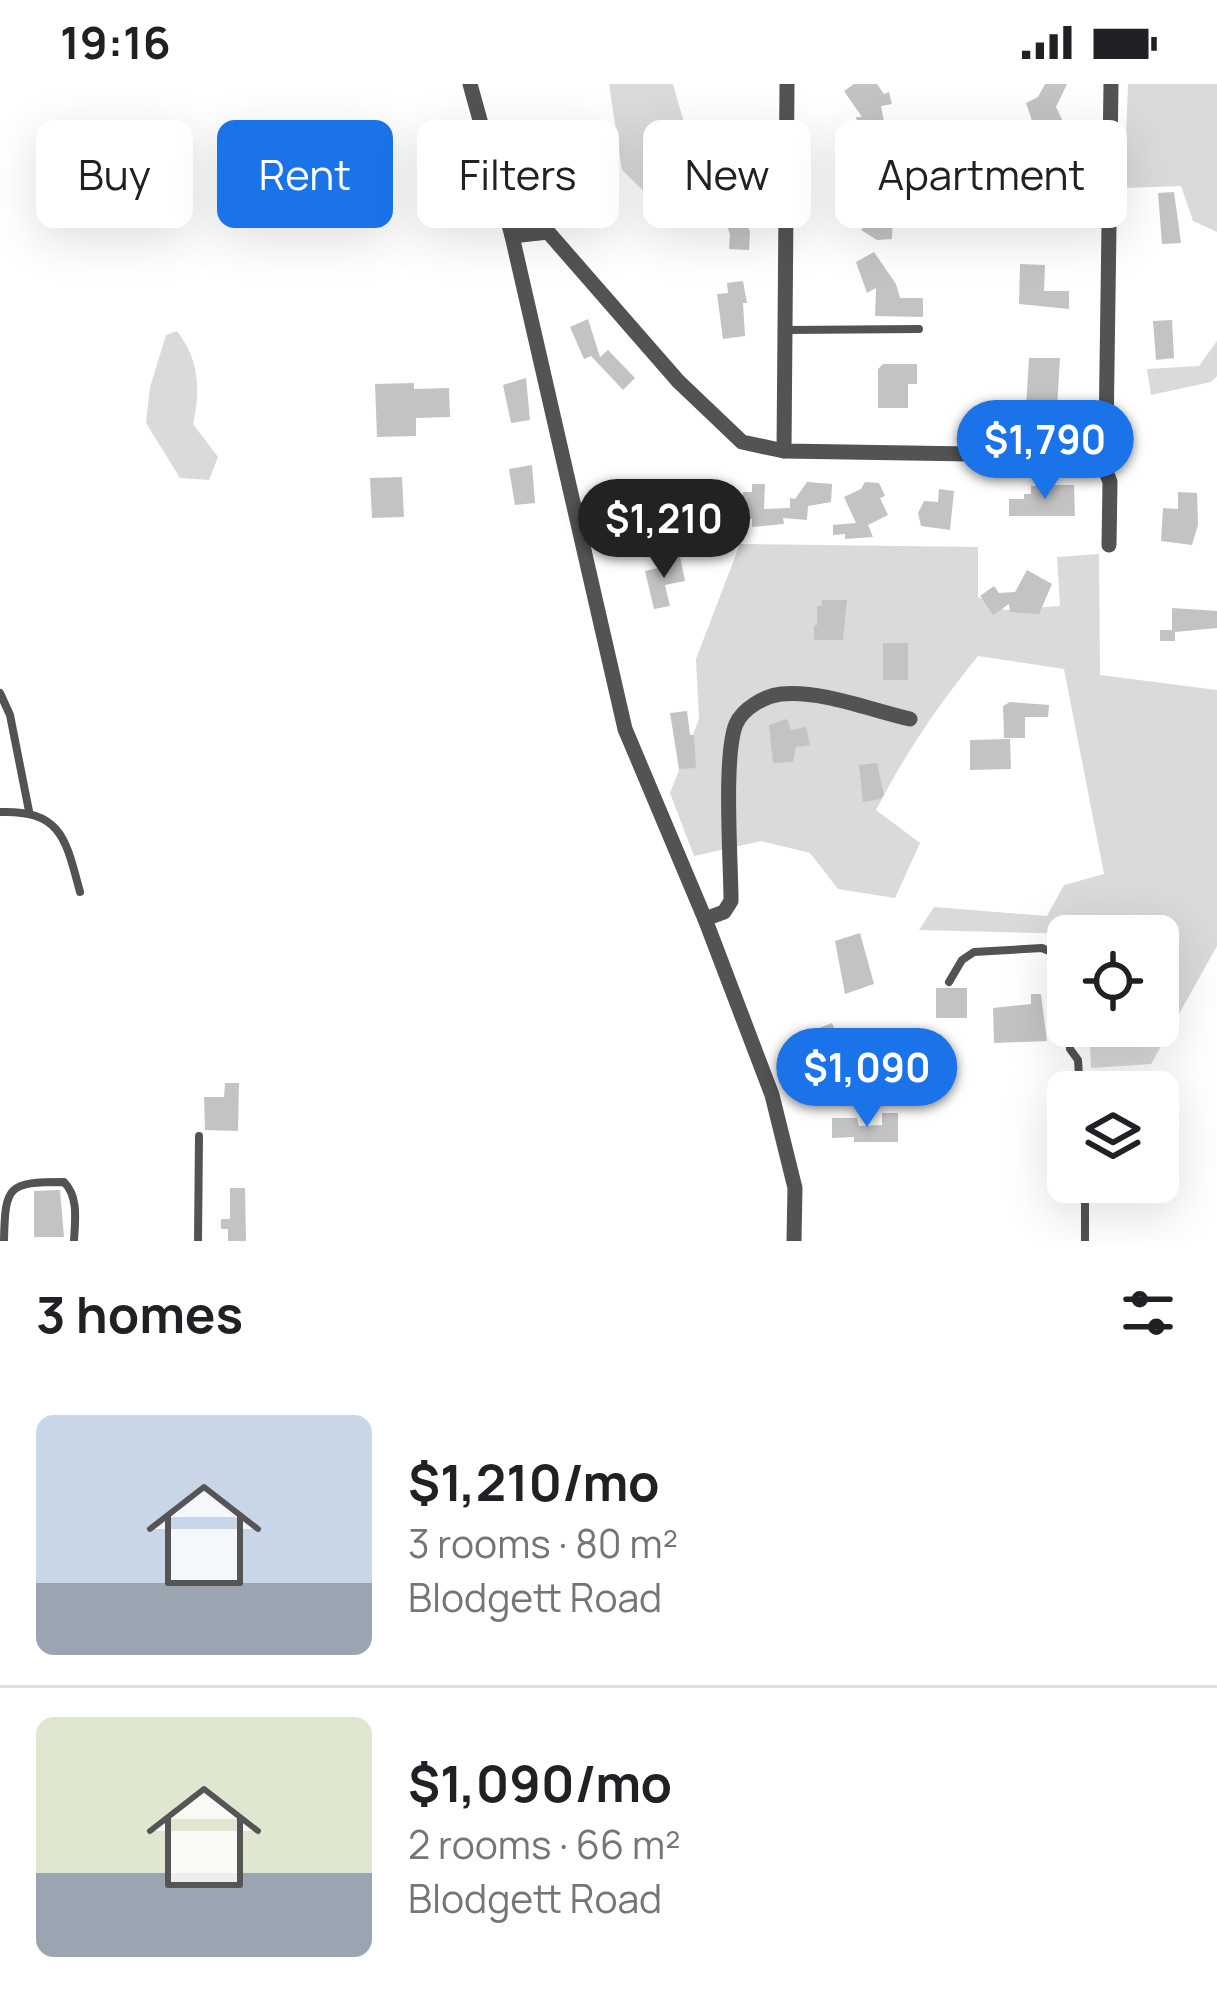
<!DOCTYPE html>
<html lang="en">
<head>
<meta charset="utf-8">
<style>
	:root { --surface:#fff; --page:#f6f6f6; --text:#202124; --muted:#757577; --line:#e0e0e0; --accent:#1a73e8 }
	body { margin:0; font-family:Manrope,sans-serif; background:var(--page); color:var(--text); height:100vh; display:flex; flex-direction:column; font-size:45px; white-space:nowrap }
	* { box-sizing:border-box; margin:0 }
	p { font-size:39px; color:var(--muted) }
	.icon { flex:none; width:66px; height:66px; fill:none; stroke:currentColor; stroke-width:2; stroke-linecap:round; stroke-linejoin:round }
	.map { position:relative; height:1157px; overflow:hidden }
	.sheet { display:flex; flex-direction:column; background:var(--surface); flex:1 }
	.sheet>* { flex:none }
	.hud { position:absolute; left:36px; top:36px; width:1146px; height:108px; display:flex; gap:24px }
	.tools { position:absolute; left:1047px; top:831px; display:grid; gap:24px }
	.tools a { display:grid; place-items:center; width:132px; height:132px; border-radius:18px; background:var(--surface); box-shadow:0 12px 48px #0002; font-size:60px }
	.price { position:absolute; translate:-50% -102px; padding:0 27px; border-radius:42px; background:var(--accent); color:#fff; font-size:39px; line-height:78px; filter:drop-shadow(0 3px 6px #0008) }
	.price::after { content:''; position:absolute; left:50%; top:72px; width:36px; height:27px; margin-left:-18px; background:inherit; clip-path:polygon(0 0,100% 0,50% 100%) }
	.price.on { background:#222; color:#fff }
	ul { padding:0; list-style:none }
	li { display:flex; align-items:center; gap:36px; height:300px; padding:0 36px }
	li+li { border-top:3px solid var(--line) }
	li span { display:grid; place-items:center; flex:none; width:336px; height:240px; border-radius:18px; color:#555 }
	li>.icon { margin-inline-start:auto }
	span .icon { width:144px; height:144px; fill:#fffc; stroke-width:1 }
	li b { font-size:51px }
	h2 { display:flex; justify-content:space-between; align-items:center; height:144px; padding:0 36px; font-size:51px }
	.pill { padding:0 42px; border-radius:18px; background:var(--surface); box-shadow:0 12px 48px #0002; font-size:42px; line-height:108px }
	.pill.on { background:var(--accent); color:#fff }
	.status { display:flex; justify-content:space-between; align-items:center; height:84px; padding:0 60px; background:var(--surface); direction:ltr }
	.status svg { height:33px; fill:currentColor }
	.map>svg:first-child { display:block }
	.green { fill:#dadada }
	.building { fill:#c3c3c3 }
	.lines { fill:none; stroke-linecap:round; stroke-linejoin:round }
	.service { stroke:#535353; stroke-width:8 }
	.minor { stroke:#535353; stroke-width:15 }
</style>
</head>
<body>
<div class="status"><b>19:16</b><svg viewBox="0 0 49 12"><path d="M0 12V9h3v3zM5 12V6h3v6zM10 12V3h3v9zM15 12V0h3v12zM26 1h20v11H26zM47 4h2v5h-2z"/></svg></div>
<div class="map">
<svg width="1217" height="1157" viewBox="0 0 1217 1157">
	<rect width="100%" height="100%" fill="#fff"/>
	<g class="green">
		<polygon points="609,0 673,0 689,56 664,45 649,63 676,92 659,122 622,86"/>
		<polygon points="1128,0 1217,0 1217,148 1193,137 1181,102 1124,104"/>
		<path d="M177 247C199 276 201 305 193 340L218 373 209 396 180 394 146 339 150 303 166 251Z"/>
		<polygon points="1217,257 1217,292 1211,298 1151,311 1147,285 1199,282"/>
		<path d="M740 460 978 463V513L1005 526 1060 522 1057 473 1099 470 1100 591 1217 606V862L1151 980 1091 984 1089 942H1158V852L919 846 934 823 1047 832 1064 801 1104 790 1064 585 978 572C938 621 905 670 876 726L920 759 895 814 838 805 810 769 761 757 694 772 670 709 699 635 696 575Z"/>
	</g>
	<g class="building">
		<polygon points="854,0 877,0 884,10 889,8 892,20 881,22 889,62 855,68 852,53 860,51 856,33 862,33 844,7"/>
		<polygon points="1045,0 1067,0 1056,23 1066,44 1063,49 1039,57 1026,19 1038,13"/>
		<polygon points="1069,82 1072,131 1046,134 1041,99 1046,98 1053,84"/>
		<polygon points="870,89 887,118 893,118 892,155 877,156 861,146 868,140 868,120 857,96"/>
		<polygon points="731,101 750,148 749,166 729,165 730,150 713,108"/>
		<polygon points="1174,108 1181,159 1162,160 1158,109"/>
		<polygon points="874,168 896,200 900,214 923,214 923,233 875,232 876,204 867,209 856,178"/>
		<polygon points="1020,180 1045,181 1044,207 1069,207 1069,225 1019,220"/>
		<polygon points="743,197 747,219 743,219 745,252 723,255 717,210 728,209 727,199"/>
		<polygon points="588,235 600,273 608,266 635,294 623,306 591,272 584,275 570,243"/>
		<polygon points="1172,236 1174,274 1156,276 1153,237"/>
		<polygon points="1029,274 1060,274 1057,324 1026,323"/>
		<polygon points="883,280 917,280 917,300 908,300 908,324 878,324 878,285"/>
		<polygon points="526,294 530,336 511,339 503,301"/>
		<polygon points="414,299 414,305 449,304 450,333 416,334 416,352 377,353 375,300"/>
		<polygon points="532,381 535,419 515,421 509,385"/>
		<polygon points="402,393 404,433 372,434 370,394"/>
		<polygon points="807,398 832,400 831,418 808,422 807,436 783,434 784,440 752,443 752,435 738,435 738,416 743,416 743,408 752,408 752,400 765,400 764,425 790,424 790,414 795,415"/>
		<polygon points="865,398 879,399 885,412 880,414 888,431 868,441 873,453 845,455 845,450 833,451 833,441 856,439 844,413 861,405"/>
		<polygon points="1056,401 1074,401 1075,432 1009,432 1009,415 1024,415 1024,410 1031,410 1031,402"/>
		<polygon points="939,405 954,407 950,446 921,442 918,429 924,417 938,418"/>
		<polygon points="1178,408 1197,409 1198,441 1192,461 1161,457 1163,424 1178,425"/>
		<polygon points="659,419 661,435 686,431 688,446 644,450 640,421"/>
		<polygon points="680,473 685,497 665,501 670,522 654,525 645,487 666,482 665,476"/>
		<polygon points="1027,486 1052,500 1039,530 1010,528 1009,520 993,531 980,512 994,502 999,509 1015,508"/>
		<polygon points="822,516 847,516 843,556 814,556 814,541 817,541 817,522 822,522"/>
		<polygon points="1172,524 1217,527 1217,544 1175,548 1175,557 1160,557 1160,546 1172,546"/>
		<rect x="883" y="559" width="25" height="37"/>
		<polygon points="1010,618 1049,621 1048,633 1025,633 1025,654 1004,654 1003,622"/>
		<polygon points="687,627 690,651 694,651 696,684 679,685 670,629"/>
		<polygon points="787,635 791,646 806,643 810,661 796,663 793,678 773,679 769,641"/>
		<polygon points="1010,655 1011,685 970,686 970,656"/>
		<polygon points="877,679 884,711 881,715 863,718 859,681"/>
		<polygon points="860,849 874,900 845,910 835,857"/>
		<rect x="936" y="904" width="31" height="30"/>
		<polygon points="1031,910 1041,910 1047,957 994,959 993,924 1031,920"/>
		<polygon points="832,939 843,966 860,959 866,974 833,984 829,980 818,966 814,946"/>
		<polygon points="225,999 239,999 238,1047 205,1046 204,1013 224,1013"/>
		<polygon points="882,1029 898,1029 898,1058 854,1058 854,1053 832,1054 832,1034 857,1034 859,1042 882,1041"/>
		<polygon points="230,1104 245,1104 246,1157 228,1157 228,1145 221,1145 221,1135 230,1135"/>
		<polygon points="60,1106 64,1153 34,1153 34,1107"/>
	</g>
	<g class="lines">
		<g class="service">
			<polyline points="712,72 721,81 786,83"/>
			<path d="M688 109C700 96 736 82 754 95 765 102 774 126 782 138"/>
			<polyline points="787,246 919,245"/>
			<polyline points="0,609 10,631 29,727"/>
			<path d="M0 728C62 726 66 756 80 808"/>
			<polyline points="949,898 962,876 974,868 1042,864 1068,875"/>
			<polyline points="1068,926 1070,965 1078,976 1080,1008"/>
			<polyline points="1085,1098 1085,1157"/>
			<path d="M4 1157C5 1101 8 1098 64 1098 79 1113 75 1137 74 1157"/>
			<polyline points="198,1157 199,1052"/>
		</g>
		<g class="minor">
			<polyline points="470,0 512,152 625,645 705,835 772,1011 795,1104 794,1157"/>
			<polyline points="512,152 548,148 678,297 742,358 784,367 1100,372"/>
			<polyline points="784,367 787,0"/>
			<polyline points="1109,461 1110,398 1100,372 1106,354 1111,0"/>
			<path d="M705 835 724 828 731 817C731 778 723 672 736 640 743 624 765 612 781 610 822 606 870 626 910 635"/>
		</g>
	</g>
</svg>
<div class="tools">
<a><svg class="icon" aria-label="locate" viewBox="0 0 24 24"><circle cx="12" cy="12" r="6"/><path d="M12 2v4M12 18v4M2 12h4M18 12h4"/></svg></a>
<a><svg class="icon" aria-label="layers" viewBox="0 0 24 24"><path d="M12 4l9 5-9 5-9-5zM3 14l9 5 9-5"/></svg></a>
</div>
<b class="price" style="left:1045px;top:418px">$1,790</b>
<b class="price on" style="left:664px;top:497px">$1,210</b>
<b class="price" style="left:867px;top:1046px">$1,090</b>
<div class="hud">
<a class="pill">Buy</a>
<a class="pill on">Rent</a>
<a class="pill">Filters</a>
<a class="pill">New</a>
<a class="pill">Apartment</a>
</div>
</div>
<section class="sheet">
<h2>3 homes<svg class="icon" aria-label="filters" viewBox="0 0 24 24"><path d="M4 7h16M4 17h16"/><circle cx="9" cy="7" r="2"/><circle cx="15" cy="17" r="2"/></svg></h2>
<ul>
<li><span style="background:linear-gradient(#c9d6e8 70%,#9aa5b1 0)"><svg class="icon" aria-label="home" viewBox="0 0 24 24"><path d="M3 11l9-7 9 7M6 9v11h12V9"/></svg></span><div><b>$1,210/mo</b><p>3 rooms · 80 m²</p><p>Blodgett Road</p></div></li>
<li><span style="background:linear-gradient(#dfe7d0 65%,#9aa5b1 0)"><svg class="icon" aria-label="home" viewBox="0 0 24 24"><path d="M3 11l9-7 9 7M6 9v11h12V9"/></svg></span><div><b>$1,090/mo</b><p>2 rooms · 66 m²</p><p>Blodgett Road</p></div></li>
</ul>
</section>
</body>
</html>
